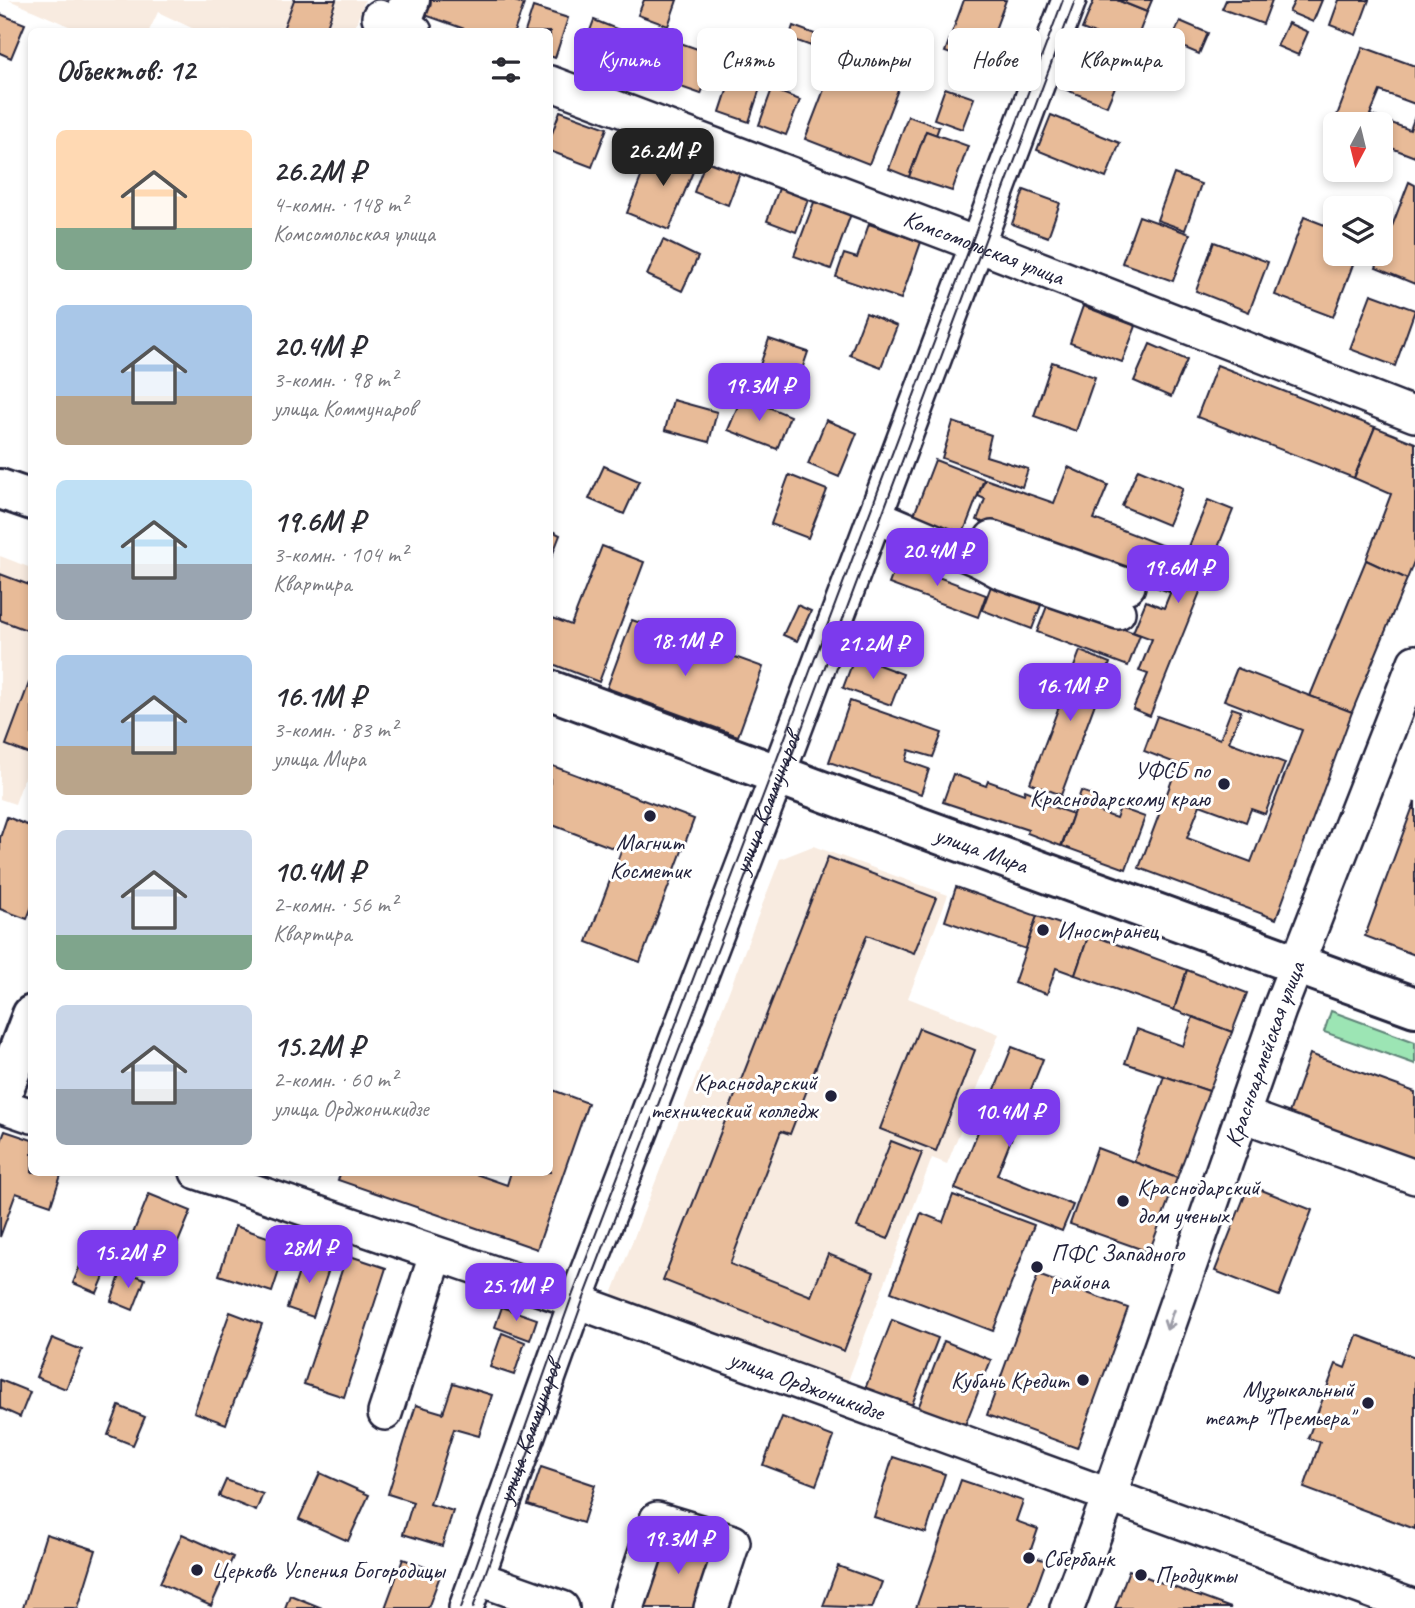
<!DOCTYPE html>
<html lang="ru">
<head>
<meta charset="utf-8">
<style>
	:root { --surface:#fff; --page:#f2f2f3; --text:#2b2b33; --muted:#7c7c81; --accent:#7c3aed }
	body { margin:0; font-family:Caveat,sans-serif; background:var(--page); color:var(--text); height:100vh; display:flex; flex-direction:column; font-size:26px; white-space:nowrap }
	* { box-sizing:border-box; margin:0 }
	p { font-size:23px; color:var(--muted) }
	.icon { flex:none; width:38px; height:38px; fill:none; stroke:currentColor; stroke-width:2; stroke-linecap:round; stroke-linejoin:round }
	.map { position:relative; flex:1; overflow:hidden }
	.drawer { position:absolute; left:28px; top:28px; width:525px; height:1148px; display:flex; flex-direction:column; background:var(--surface); border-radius:10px; box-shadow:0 4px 10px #0003 }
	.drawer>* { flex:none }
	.top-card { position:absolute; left:574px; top:28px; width:665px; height:63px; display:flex; gap:14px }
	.needle { width:46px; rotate:187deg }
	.controls { position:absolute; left:1323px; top:112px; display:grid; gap:14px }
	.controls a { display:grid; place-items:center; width:70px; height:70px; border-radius:10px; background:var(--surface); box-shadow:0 4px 10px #0003; font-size:35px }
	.price { position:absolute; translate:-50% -60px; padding:0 16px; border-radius:14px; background:var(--accent); color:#fff; font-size:23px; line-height:46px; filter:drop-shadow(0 2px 4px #0008) }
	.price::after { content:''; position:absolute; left:50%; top:42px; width:21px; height:16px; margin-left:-10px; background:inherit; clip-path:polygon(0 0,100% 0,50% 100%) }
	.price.selected { background:#222; color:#fff }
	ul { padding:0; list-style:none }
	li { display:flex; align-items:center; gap:21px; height:175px; padding:0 28px }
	li span { display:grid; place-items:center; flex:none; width:196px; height:140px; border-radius:10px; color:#555 }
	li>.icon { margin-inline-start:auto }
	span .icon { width:84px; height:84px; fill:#fffc; stroke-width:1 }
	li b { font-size:30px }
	h2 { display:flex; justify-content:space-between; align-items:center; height:84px; padding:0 28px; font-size:30px }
	.tag { padding:0 24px; border-radius:10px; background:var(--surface); box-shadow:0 4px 10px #0003; font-size:24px; line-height:63px }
	.tag.selected { background:var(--accent); color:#fff }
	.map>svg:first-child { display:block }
	.built { fill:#f8ebe0 }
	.green { fill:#9ce5b4; stroke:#5f8478; stroke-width:2 }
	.building { fill:#e8bb98; stroke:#22223b; stroke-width:2 }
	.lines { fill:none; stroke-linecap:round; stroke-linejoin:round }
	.minor-casing { stroke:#22223b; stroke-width:38 }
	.major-casing { stroke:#22223b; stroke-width:44 }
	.minor { stroke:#fff; stroke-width:33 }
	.major { stroke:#fff; stroke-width:38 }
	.tram { stroke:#22223b; stroke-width:2 }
	.oneway { stroke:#9c9ca7 }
	.poi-dot { fill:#22223b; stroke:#fff; stroke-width:2.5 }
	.labels { text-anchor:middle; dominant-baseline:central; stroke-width:6; stroke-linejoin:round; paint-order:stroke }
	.street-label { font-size:24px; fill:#22223b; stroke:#fff }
	.poi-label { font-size:24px; fill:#22223b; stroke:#fff; text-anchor:start }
</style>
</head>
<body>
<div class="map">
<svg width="1415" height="1608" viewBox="0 0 1415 1608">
	<rect width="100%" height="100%" fill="#fff"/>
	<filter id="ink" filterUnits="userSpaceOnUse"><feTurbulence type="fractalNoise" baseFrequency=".0143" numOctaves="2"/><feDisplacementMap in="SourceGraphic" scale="14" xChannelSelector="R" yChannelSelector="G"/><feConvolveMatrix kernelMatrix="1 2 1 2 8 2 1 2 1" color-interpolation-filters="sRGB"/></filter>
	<g filter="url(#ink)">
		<g class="built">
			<polygon points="9,0 365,0 353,32 198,31 158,12 149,31 80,31"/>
			<polygon points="0,556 31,568 31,759 15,804 0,799"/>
			<polygon points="813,846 948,895 908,998 999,1034 947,1164 932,1158 846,1386 611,1297 780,859"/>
		</g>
		<polygon class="green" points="1331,1011 1415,1042 1415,1064 1324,1032"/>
		<g class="building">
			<polygon points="294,0 336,0 325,32 282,32"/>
			<polygon points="430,0 511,0 524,4 514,32 473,32 425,15"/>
			<polygon points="644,0 677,0 668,26 638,15"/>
			<polygon points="964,0 1006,0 982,65 945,52"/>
			<polygon points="1094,0 1117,0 1147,12 1133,49 1082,29"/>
			<polygon points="1117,0 1152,0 1147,12"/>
			<polygon points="1226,0 1272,0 1263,24 1222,9"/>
			<polygon points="1295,0 1322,0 1313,22 1289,12"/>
			<polygon points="1339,0 1369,0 1356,35 1330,25"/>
			<polygon points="533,7 568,18 555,58 550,56 550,32 525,32"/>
			<polygon points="0,14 25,24 11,58 0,53"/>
			<polygon points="594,20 637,37 625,69 582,52"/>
			<polygon points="1180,21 1208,33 1199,54 1171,42"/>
			<polygon points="1288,23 1308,32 1298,55 1277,46"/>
			<polygon points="793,26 815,34 811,46 789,38"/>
			<polygon points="853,32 892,47 889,54 905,61 902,67 906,69 869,164 805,139 842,43 848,46"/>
			<polygon points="666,38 715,55 701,94 652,77"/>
			<polygon points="1085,39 1128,56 1107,106 1064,89"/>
			<polygon points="743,42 772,51 749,122 720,112"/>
			<polygon points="1363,47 1415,66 1415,104 1380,91 1370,115 1410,130 1415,116 1415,157 1381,144 1381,124 1333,126"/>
			<polygon points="945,88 974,98 962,129 934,119"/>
			<polygon points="772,89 800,100 786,135 759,125"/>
			<polygon points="560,111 607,128 592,167 550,151 550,139"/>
			<polygon points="1051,115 1120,143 1106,178 1037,150"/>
			<polygon points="908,116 939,127 936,135 926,131 909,177 889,169"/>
			<polygon points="926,131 968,146 952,191 909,177"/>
			<polygon points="673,146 699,157 669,230 627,213 649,157 666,164"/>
			<polygon points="706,160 740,173 728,205 694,192"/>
			<polygon points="1174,174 1201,184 1185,230 1157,220"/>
			<polygon points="1409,182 1415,185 1415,284 1376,268"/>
			<polygon points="781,183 810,194 796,232 767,221"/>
			<polygon points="1024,190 1060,203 1048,237 1012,224"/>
			<polygon points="816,197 852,211 831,269 794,256"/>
			<polygon points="1139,216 1190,234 1173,281 1122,263"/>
			<polygon points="1304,217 1335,229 1335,254 1357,254 1333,317 1275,295"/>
			<polygon points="869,224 921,242 901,299 836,277 844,254 857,258"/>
			<polygon points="663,240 698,257 682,291 647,275"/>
			<polygon points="1214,242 1268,262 1249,312 1196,291"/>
			<polygon points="1371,294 1415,310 1395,366 1350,349"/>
			<polygon points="1083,306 1136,326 1122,362 1070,343"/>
			<polygon points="866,313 897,326 881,367 850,355"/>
			<polygon points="769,339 808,352 790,404 751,391"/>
			<polygon points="1150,344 1187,360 1171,397 1134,381"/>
			<polygon points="1052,362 1095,377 1076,431 1034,416"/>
			<polygon points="1217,365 1375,427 1354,478 1197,417"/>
			<polygon points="742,396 790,416 777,449 728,430"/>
			<polygon points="673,400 717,412 709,442 665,430"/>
			<polygon points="826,420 857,433 839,477 808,464"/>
			<polygon points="953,422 991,435 986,456 1028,469 1022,487 942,458"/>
			<polygon points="1375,427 1415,443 1415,559 1407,579 1366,560 1391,494 1354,478"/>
			<polygon points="935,460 984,479 961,539 912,520"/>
			<polygon points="604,466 639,481 624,514 589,499"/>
			<polygon points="1068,467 1108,485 1094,519 1184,554 1169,592 977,520 985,499 978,496 985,479 1054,503"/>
			<polygon points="1138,469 1183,488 1168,525 1122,506"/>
			<polygon points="789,475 827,490 808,538 771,524"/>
			<polygon points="1208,500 1233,510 1150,716 1133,709 1148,674 1139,671 1152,639 1133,632 1146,601 1164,608"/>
			<polygon points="550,530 560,535 550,561"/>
			<polygon points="602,546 644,562 599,682 550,663 550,617 571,625"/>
			<polygon points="907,560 932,569 930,574 986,595 978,617 889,584 897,563 905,565"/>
			<polygon points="1366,560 1407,579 1352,712 1310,696"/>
			<polygon points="0,574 32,586 32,632 0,620"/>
			<polygon points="991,586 1041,605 1032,629 982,610"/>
			<polygon points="1049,601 1140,635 1128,666 1037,632"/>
			<polygon points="797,605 811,611 797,641 783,635"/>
			<polygon points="632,620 763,667 738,736 607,688"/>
			<polygon points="1080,651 1110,663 1061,795 1030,783"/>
			<polygon points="855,656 903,674 891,705 843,688"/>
			<polygon points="1237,668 1352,712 1276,919 1139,868 1178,764 1144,751 1157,716 1220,739 1232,708 1241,711 1229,742 1285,763 1265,814 1251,809 1246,822 1200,805 1187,838 1251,862 1302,730 1224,700"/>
			<polygon points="32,675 32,755 6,745"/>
			<polygon points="850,701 942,733 933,757 909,750 906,761 929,769 921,794 829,762"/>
			<polygon points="550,765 694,819 640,962 587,942 621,851 550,824"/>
			<polygon points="953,774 986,786 988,781 1024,794 1025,790 1041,796 1039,802 1073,814 1061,846 1027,833 1028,830 943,802"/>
			<polygon points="1081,791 1096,796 1091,809 1116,818 1120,808 1145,817 1126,869 1062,846"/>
			<polygon points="1415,801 1415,955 1365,936"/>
			<polygon points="7,817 32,827 32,906 27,919 0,909 0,838"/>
			<polygon points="828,857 936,898 914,953 867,935 790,1134 781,1131 730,1264 811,1296 828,1254 874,1272 844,1351 663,1280"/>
			<polygon points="956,887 1037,916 1026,949 945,921"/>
			<polygon points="1037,916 1089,934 1075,975 1056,968 1047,994 1014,983"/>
			<polygon points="1089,934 1187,970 1174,1010 1075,975"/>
			<polygon points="1187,970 1247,993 1232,1032 1174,1010"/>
			<polygon points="1193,1017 1232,1032 1209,1091 1125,1063 1137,1029 1183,1046"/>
			<polygon points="919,1028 975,1050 936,1151 880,1129"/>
			<polygon points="1012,1047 1043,1059 997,1175 1073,1205 1062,1231 955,1189"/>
			<polygon points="1310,1054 1415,1092 1415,1162 1288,1116"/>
			<polygon points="1164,1076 1209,1091 1177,1178 1134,1162"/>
			<polygon points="550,1089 588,1103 537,1249 338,1180 341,1172 470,1172 507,1185 511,1172 550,1172"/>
			<polygon points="5,1131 32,1140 32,1172 62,1172 51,1205 16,1193 0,1237 0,1144"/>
			<polygon points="891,1141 922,1153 888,1239 857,1227"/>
			<polygon points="1097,1148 1177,1178 1149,1252 1070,1224"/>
			<polygon points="1249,1185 1312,1210 1279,1296 1215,1271"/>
			<polygon points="149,1194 191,1211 172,1257 130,1241"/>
			<polygon points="953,1195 1034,1225 993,1331 891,1292 921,1213 943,1222"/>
			<polygon points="235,1226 288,1244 272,1292 219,1275"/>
			<polygon points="91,1239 116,1248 97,1293 73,1283"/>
			<polygon points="305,1254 331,1263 313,1317 287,1308"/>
			<polygon points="347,1255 386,1268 344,1397 304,1384"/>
			<polygon points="122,1270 145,1279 133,1310 111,1301"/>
			<polygon points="1038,1275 1128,1308 1077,1448 987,1415"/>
			<polygon points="502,1307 537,1319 530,1340 495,1327"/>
			<polygon points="230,1312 262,1324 226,1424 194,1412"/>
			<polygon points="892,1320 938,1338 911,1407 865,1389"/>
			<polygon points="502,1333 525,1342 514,1375 490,1367"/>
			<polygon points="1357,1335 1415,1357 1415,1529 1304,1488 1320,1442 1308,1438 1336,1364 1345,1368"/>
			<polygon points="52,1338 82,1350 66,1389 36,1377"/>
			<polygon points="944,1341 991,1360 963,1430 917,1411"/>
			<polygon points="0,1380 30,1392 20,1417 0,1408"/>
			<polygon points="453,1383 492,1395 479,1436 454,1429 430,1504 453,1511 442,1546 403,1534 413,1502 388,1494 416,1405 443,1413"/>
			<polygon points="119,1406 145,1417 133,1445 108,1435"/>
			<polygon points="782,1417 834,1437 816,1485 763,1465"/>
			<polygon points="893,1457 945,1474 926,1533 874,1517"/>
			<polygon points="541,1467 595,1485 583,1523 528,1505"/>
			<polygon points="320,1473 369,1495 348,1541 299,1519"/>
			<polygon points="226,1480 263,1494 256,1511 219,1496"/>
			<polygon points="961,1480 1023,1501 1016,1521 1038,1529 1029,1555 1046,1561 1029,1608 916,1608"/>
			<polygon points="46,1534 96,1550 78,1608 23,1608"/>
			<polygon points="182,1534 233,1557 211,1606 160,1583"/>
			<polygon points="665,1536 715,1552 697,1608 641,1608"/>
			<polygon points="403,1559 441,1573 428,1608 385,1608"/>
			<polygon points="838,1566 882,1582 872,1608 823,1606"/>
			<polygon points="1129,1570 1154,1580 1231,1608 1115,1608"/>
			<polygon points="290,1595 322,1608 285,1608"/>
		</g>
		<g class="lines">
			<g class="minor-casing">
				<g id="minor">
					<polyline points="379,17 415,32"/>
					<path id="s1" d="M550 83 968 241 1415 415"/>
					<polyline points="875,516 979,560 1001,572 1118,612"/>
					<polyline points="979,560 992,538 1128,586"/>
					<polyline points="0,1105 32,1116"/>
					<polyline points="1243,1115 1415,1177"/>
					<path id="s2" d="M197 1172 576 1301 1415 1607"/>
					<polyline points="385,1413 436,1255"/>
					<polyline points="477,1578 562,1608"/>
					<path id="s3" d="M466 1608 576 1301 772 790 1069 0"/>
					<polyline points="627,1608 657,1519 733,1542 711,1608"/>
					<path id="s4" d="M1067 1608 1109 1496 1279 1010 1415 662"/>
				</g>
			</g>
			<g class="major-casing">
				<g id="major">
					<polyline points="398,32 410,0"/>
					<polyline points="0,489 32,500"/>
					<path id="s5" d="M550 690 892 817 1415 1007"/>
					<polyline points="0,1099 32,1015"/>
				</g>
			</g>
			<use href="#minor" class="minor"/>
			<use href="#major" class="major"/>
			<g class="tram">
				<polyline points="461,1608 571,1299 772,772 1063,0"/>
				<polyline points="473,1608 582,1303 778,792 1075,0"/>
			</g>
		</g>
		<defs><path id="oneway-shaft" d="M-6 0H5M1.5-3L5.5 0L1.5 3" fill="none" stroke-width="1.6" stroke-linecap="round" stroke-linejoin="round" transform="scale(1.75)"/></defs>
		<use class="oneway" href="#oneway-shaft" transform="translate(1170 1320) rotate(109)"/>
	</g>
	<g class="poi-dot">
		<circle cx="1224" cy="784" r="7"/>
		<circle cx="650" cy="816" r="7"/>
		<circle cx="1043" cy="930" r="7"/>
		<circle cx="831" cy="1096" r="7"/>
		<circle cx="1123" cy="1201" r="7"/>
		<circle cx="1037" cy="1267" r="7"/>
		<circle cx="1083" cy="1380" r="7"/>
		<circle cx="1368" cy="1403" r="7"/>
		<circle cx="1029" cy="1558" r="7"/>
		<circle cx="197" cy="1570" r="7"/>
		<circle cx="1141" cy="1575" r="7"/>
	</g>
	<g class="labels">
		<g class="street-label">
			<text stroke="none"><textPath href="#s1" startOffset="464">Комсомольская улица</textPath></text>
			<text stroke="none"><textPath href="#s3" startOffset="859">улица Коммунаров</textPath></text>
			<text stroke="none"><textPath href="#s5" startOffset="460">улица Мира</textPath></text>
			<text stroke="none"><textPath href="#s4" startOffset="588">Красноармейская улица</textPath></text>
			<text stroke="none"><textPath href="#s2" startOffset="646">улица Орджоникидзе</textPath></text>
			<text stroke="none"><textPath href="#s3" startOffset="187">улица Коммунаров</textPath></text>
		</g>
		<g class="poi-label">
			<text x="1210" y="770" text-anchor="end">УФСБ по<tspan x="1210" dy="28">Краснодарскому краю</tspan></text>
			<text x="650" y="842" text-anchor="middle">Магнит<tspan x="650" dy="28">Косметик</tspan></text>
			<text x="1057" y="930">Иностранец</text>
			<text x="817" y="1082" text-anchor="end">Краснодарский<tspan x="817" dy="28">технический колледж</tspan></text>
			<text x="1137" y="1187">Краснодарский<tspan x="1137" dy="28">дом ученых</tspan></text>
			<text x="1051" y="1253">ПФС Западного<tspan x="1051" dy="28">района</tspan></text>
			<text x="1069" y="1380" text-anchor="end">Кубань Кредит</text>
			<text x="1354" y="1389" text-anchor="end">Музыкальный<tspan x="1354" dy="28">театр "Премьера"</tspan></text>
			<text x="1043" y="1558">Сбербанк</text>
			<text x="211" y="1570">Церковь Успения Богородицы</text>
			<text x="1155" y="1575">Продукты</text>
		</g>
	</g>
</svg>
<div class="controls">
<a><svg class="needle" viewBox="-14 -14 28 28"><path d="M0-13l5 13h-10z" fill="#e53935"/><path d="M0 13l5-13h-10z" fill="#7c7c81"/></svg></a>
<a><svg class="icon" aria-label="layers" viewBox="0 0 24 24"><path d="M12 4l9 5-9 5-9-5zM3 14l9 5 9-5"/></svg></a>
</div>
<b class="price selected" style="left:663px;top:188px">26.2M ₽</b>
<b class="price" style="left:759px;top:423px">19.3M ₽</b>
<b class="price" style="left:937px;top:588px">20.4M ₽</b>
<b class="price" style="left:1178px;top:605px">19.6M ₽</b>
<b class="price" style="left:685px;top:678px">18.1M ₽</b>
<b class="price" style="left:873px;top:681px">21.2M ₽</b>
<b class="price" style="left:1070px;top:723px">16.1M ₽</b>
<b class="price" style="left:1009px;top:1149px">10.4M ₽</b>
<b class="price" style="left:309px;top:1285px">28M ₽</b>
<b class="price" style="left:128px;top:1290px">15.2M ₽</b>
<b class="price" style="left:516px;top:1323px">25.1M ₽</b>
<b class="price" style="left:678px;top:1576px">19.3M ₽</b>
<div class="top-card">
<a class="tag selected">Купить</a>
<a class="tag">Снять</a>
<a class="tag">Фильтры</a>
<a class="tag">Новое</a>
<a class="tag">Квартира</a>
</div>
<section class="drawer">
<h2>Объектов: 12<svg class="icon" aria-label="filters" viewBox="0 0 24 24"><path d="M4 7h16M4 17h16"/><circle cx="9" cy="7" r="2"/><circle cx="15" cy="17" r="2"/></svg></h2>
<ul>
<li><span style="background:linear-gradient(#ffd9b3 70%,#7fa58c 0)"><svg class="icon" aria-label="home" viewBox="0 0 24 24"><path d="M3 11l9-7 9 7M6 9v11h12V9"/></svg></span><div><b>26.2M ₽</b><p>4-комн. · 148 m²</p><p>Комсомольская улица</p></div></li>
<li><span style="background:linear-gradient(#a9c7e8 65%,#b9a48a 0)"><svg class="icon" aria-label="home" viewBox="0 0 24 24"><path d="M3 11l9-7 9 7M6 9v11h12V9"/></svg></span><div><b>20.4M ₽</b><p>3-комн. · 98 m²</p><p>улица Коммунаров</p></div></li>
<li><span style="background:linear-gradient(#bfe0f5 60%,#9aa5b1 0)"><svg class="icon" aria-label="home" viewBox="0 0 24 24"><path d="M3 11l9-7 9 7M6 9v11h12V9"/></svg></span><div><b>19.6M ₽</b><p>3-комн. · 104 m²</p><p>Квартира</p></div></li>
<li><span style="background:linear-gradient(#a9c7e8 65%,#b9a48a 0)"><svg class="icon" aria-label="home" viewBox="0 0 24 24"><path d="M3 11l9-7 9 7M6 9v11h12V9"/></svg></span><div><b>16.1M ₽</b><p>3-комн. · 83 m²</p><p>улица Мира</p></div></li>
<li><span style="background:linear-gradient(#c9d6e8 75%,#7fa58c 0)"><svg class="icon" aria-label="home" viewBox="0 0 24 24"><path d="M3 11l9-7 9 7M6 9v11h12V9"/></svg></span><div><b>10.4M ₽</b><p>2-комн. · 56 m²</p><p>Квартира</p></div></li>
<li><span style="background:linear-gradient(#c9d6e8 60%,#9aa5b1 0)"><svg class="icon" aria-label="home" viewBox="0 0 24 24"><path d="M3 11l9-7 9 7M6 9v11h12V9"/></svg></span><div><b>15.2M ₽</b><p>2-комн. · 60 m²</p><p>улица Орджоникидзе</p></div></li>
</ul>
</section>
</div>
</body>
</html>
